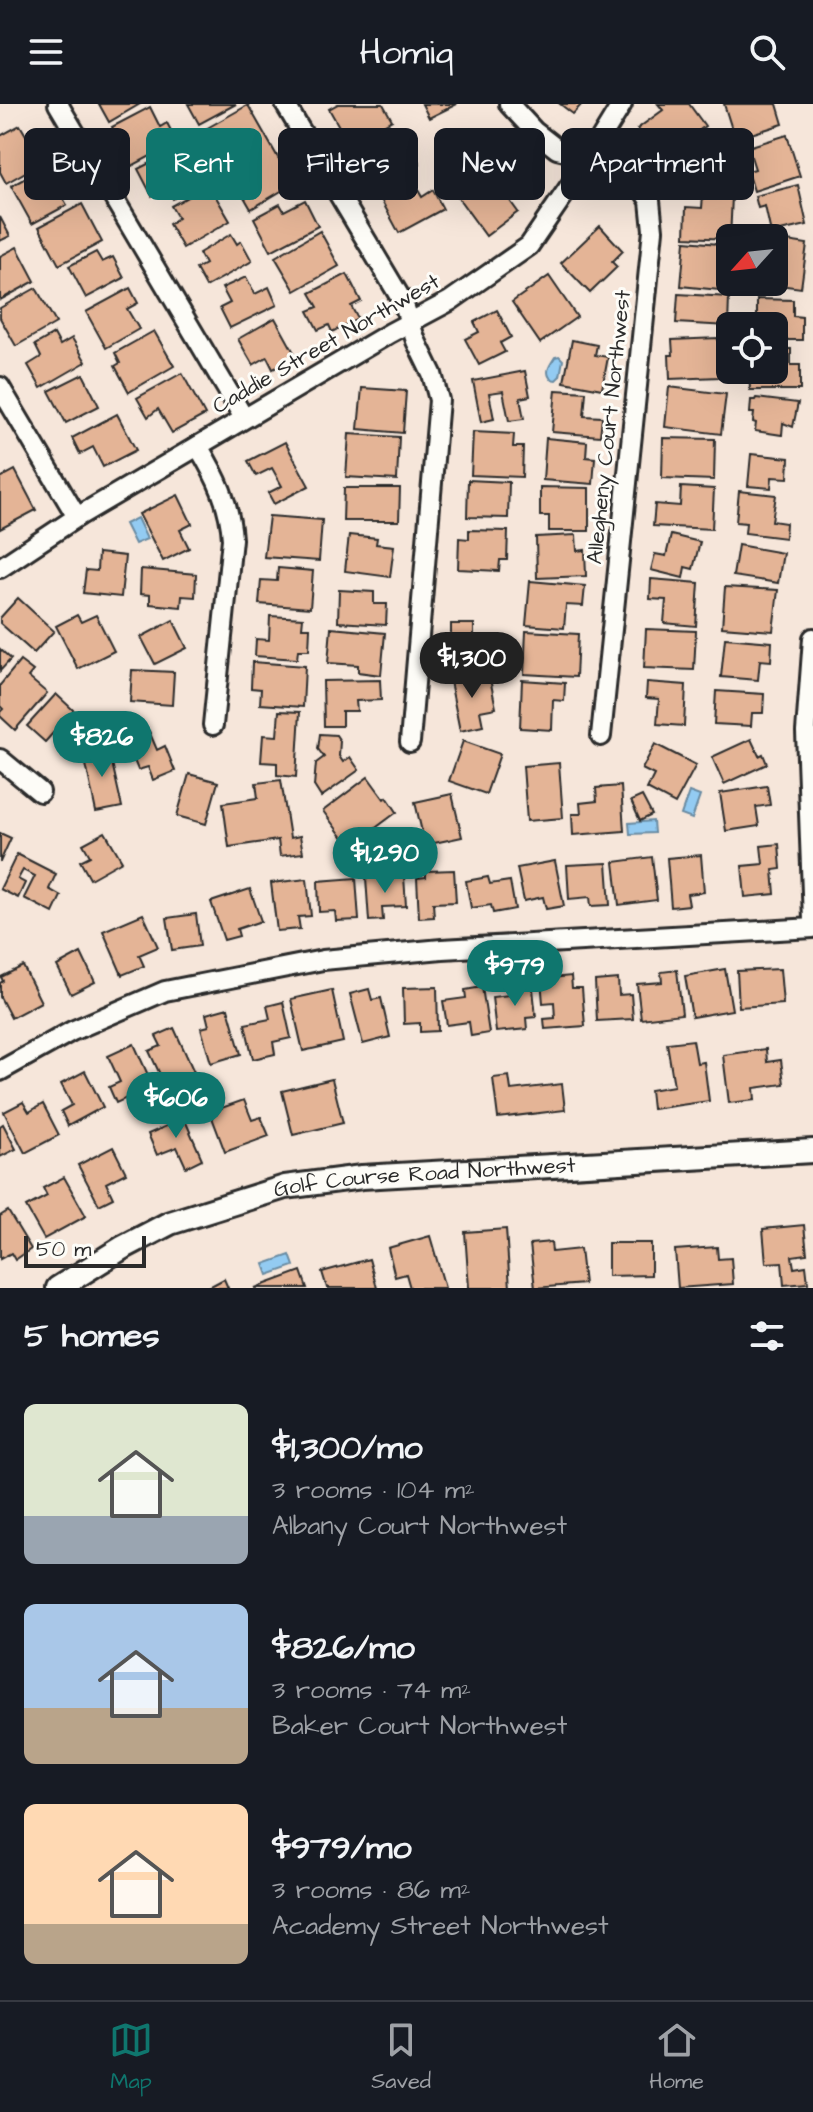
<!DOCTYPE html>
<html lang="en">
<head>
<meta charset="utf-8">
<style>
	:root { --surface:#171b24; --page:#242831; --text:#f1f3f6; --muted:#9ea1a6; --line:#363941; --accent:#0f766e }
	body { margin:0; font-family:"Architects Daughter",sans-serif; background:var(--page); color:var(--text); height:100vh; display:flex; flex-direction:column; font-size:30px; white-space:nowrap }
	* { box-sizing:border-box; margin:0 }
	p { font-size:26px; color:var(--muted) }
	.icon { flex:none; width:44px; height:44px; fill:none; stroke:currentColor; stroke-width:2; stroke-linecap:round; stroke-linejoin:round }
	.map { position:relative; height:1184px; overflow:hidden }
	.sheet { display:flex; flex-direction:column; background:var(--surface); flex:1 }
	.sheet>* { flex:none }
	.hud { position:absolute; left:24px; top:24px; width:766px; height:72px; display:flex; gap:16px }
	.needle { width:52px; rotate:243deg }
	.fabs { position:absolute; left:716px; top:120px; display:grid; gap:16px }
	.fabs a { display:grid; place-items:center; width:72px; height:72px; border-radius:12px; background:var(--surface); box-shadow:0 8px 32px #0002; font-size:40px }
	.scale { position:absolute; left:24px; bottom:20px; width:122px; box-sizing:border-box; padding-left:8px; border:4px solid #2b2b2b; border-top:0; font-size:22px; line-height:28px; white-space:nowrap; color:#2b2b2b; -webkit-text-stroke:6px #fdfcf7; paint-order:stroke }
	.price { position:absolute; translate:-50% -68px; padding:0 18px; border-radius:28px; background:var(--accent); color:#fff; font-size:26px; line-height:52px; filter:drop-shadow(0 2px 4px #0008) }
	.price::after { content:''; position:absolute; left:50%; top:48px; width:24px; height:18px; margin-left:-12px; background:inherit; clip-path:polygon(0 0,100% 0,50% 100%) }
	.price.on { background:#222; color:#fff }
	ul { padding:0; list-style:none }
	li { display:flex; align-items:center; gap:24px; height:200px; padding:0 24px }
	li span { display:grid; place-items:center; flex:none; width:224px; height:160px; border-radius:12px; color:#555 }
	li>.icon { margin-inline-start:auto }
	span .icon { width:96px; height:96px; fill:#fffc; stroke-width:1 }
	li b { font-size:34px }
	h2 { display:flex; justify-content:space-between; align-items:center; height:96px; padding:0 24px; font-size:34px }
	.tag { padding:0 28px; border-radius:12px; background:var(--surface); box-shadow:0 8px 32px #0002; font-size:28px; line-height:72px }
	.tag.on { background:var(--accent); color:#fff }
	header { display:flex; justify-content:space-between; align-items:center; height:104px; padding:0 24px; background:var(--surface); font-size:36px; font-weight:600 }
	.dock { display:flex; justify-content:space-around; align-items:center; height:112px; border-top:2px solid var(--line); background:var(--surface); font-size:22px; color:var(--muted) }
	.dock a { display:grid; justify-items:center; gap:4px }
	.dock .on { color:var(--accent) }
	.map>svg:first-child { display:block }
	.water { fill:#93cbf2; stroke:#698ba2; stroke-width:2 }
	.building { fill:#e4b496; stroke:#2b2b2b; stroke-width:2 }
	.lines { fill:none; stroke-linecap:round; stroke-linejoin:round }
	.minor-casing { stroke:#2b2b2b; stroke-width:24 }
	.major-casing { stroke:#2b2b2b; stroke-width:28 }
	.minor { stroke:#fdfcf7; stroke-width:18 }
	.major { stroke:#fdfcf7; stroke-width:22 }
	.labels { text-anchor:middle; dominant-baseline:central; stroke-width:6; stroke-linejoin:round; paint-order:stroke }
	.street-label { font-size:22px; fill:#2b2b2b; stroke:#fdfcf7 }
</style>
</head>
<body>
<header><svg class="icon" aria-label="menu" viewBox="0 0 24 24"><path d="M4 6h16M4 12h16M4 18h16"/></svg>Homiq<svg class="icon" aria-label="search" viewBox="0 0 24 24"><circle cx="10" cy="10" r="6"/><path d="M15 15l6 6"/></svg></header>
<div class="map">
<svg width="813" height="1184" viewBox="0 0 813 1184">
	<rect width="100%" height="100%" fill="#f6e6da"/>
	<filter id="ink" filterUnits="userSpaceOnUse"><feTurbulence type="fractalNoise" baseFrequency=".0125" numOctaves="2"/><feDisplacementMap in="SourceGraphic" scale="16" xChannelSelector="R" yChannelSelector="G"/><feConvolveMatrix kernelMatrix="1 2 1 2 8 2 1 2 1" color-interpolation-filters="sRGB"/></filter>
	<g filter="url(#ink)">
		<g class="water">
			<path d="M559 252 563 256 560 272 556 276 551 275C544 267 551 260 555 253Z"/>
			<polygon points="137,414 147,435 135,440 125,420"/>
			<polygon points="689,688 700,692 692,715 681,711"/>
			<polygon points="653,717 654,729 630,730 629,719"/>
			<polygon points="290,1151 294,1162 268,1171 264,1160"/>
		</g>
		<g class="building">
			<polygon points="99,0 140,0 109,18"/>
			<polygon points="188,0 236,0 199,20"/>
			<polygon points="338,0 383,0 392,16 349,40 329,5"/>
			<polygon points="422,0 457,0 429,14"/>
			<polygon points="560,0 582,0 573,10"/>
			<polygon points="658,0 689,0 705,22 660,56 637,25 663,6"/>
			<polygon points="724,0 777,0 783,20 735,35"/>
			<polygon points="248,1 293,80 251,105 228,65 225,67 202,27"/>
			<polygon points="150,3 160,23 167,19 177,38 132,62 112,23"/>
			<polygon points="20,21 30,38 40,32 52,53 6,79 0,68 0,32"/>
			<polygon points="400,26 420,60 373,87 354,53"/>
			<polygon points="787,31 800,72 754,87 748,67 755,65 748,43"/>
			<polygon points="500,34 544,66 524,94 480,62"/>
			<polygon points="707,38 723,76 687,91 676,64 687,59 683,48"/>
			<polygon points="177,45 197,82 173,95 167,84 152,92 138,65"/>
			<polygon points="53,59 69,89 62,92 67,101 32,120 11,82"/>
			<polygon points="410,72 422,93 433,86 443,105 399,129 378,90"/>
			<polygon points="492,72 518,108 486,132 454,88 471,76 476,83"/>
			<polygon points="209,81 230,117 183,144 169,120 178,114 171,102"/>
			<polygon points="798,81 807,121 771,129 765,102 758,104 755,92"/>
			<polygon points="703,91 732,92 730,135 685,133 686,103 702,104"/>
			<polygon points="305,96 318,122 271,147 254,114 280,100 284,107"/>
			<polygon points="82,100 102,138 59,161 39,123"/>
			<polygon points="0,113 10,132 0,137"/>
			<polygon points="600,122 623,147 612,158 617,163 590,189 561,159"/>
			<polygon points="320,127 339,162 295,187 275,153"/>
			<polygon points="231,130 237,140 241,137 252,157 206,183 196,165 205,160 199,149"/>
			<polygon points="774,135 807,140 801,184 764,179 774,178"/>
			<polygon points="685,137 730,141 729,187 681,182"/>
			<polygon points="17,143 35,177 0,196 0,152"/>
			<polygon points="96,148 102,158 113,153 124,174 86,194 69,162"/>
			<polygon points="347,170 361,197 351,202 358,215 332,228 329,221 318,226 308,207 318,203 310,189"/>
			<polygon points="549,172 577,213 540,239 512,198"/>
			<polygon points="246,173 255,190 269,183 277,201 230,224 220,204 230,199 222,184"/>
			<polygon points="36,184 56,219 16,242 0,214 0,204"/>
			<polygon points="130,184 138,199 127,205 139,225 106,244 86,208"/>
			<polygon points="678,190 729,193 728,222 676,219"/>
			<polygon points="757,195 793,196 793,212 802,213 802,236 774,236 774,222 757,222"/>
			<polygon points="497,206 511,233 500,239 505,248 479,261 465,235 479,228 474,218"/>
			<polygon points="275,214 296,252 273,265 267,253 253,261 238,235"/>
			<polygon points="154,227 174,262 129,288 115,262 120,259 115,249"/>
			<polygon points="54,230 60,241 72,234 86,258 41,284 28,261 41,253 35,241"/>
			<polygon points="718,234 720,273 670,275 669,251 673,251 672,236"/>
			<polygon points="572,236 597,241 595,251 608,253 602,285 564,278"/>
			<polygon points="774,245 791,245 791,261 800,261 800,286 750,286 749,266 774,266"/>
			<polygon points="525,267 530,292 520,294 524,315 509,317 503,287 489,289 494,315 481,318 473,277"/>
			<polygon points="182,269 205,311 172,329 158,305 148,313 137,294"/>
			<polygon points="83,270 99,302 66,319 49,287"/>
			<polygon points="669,283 726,290 721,330 665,323"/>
			<polygon points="362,284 406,287 403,329 358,325"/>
			<polygon points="556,286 586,288 584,312 602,313 600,332 552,328"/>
			<polygon points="756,294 798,299 793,323 783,319 782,331 755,327 756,319 753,318 754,309 750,309 751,296 755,296"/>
			<polygon points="117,310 136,346 103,363 93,343 80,350 72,334"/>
			<polygon points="473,328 514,330 513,343 523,343 522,373 471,371"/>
			<polygon points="349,330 399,333 397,376 346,373"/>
			<polygon points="546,334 587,338 586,353 595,354 593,380 543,376"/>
			<polygon points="663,334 715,335 714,376 662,374"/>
			<polygon points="285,338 309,382 274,400 268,389 282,382 272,364 256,372 248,357"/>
			<polygon points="751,350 789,354 788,374 772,373 771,384 748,382"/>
			<polygon points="15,366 36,406 0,425 0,374"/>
			<polygon points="468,376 509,378 508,414 467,413"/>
			<polygon points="540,383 589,384 589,427 549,427 549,412 540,412"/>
			<polygon points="681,383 714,385 712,425 653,422 655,400 680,402"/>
			<polygon points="344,384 400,384 399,417 343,417"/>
			<polygon points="739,387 776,391 772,417 786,419 785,434 745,429 746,419 736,418"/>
			<polygon points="178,391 192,420 180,426 189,444 163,457 139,410"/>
			<polygon points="269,412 322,416 319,457 264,453"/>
			<polygon points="469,426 508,427 507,456 500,456 499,467 458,465 459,434 469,435"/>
			<polygon points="349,431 377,434 376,440 394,442 390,473 345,467"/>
			<polygon points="576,431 577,447 585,446 586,472 537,474 536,433"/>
			<polygon points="671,431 700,438 693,465 685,463 683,474 651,466 655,450 666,452"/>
			<polygon points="738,441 783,449 778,479 733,472"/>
			<polygon points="98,449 125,452 121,493 83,489 86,466 97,467"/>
			<polygon points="278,464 313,467 310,504 259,500 261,476 277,477"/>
			<polygon points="141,465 196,470 195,493 182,492 181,503 150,500 150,491 140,490"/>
			<polygon points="651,475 699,479 696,522 664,519 666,496 650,495"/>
			<polygon points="530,477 585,482 583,502 566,501 564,524 526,521"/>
			<polygon points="725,483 778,486 773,527 722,523"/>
			<polygon points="339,486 374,488 374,500 387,500 386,521 338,518"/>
			<polygon points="18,494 54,527 34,549 0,519 0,514"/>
			<polygon points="77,511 81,518 96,511 114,547 78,565 56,522"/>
			<polygon points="270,512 303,514 302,524 310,524 309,546 298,546 297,555 255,552 256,535 269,536"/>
			<polygon points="173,516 187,544 155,560 141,533"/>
			<polygon points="451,520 474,520 474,534 504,535 504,564 458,563 458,539 451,538"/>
			<polygon points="331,524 385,529 381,571 358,568 358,561 328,559"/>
			<polygon points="646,525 696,527 694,566 644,564"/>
			<polygon points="526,527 578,530 576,573 524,570"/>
			<polygon points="725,534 772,538 771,557 760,556 758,576 721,573"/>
			<polygon points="0,545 11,555 0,567"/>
			<polygon points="20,557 33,567 28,573 47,589 15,626 0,612 0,608 3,605 0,602 0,581"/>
			<polygon points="252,558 305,562 303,603 260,600 261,585 251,584"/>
			<polygon points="132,566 174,568 172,601 130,598"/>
			<polygon points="489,570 496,604 480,607 483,622 460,627 450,577"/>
			<polygon points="380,576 381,596 356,597 357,607 342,607 342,622 324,622 323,577"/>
			<polygon points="522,576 565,579 564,597 553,596 552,626 520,624"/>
			<polygon points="647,578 686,581 684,622 657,620 659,595 646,594"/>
			<polygon points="716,587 764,590 763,609 752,609 751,622 714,620"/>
			<polygon points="56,590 86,618 65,641 53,629 45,638 27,622"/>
			<polygon points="279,607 300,608 296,673 277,671 277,659 261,658 263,631 277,632"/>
			<polygon points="149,627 157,646 165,642 175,667 153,676 148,663 138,666 126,637"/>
			<polygon points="320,630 336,631 340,637 339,652 343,658 350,653 359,666 321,693 314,682 316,659 324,653 318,645"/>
			<polygon points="751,635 759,652 763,650 767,660 724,680 712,653"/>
			<polygon points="463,637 500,650 486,690 449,677"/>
			<polygon points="655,640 696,661 675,700 647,685 654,671 642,665"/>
			<polygon points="103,641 105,651 110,650 122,703 96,708 83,646"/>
			<polygon points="559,659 563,714 527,717 523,662"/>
			<polygon points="189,670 218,678 206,720 177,712"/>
			<polygon points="368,673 384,695 387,693 397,708 350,743 323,707"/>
			<polygon points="281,676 290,734 300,732 303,749 280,752 278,736 229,743 223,699 258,694 256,679"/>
			<polygon points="621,682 624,727 573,731 572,710 581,710 580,699 597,697 596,684"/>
			<polygon points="767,682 770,701 756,703 759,722 726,727 720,689"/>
			<polygon points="452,690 462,733 425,741 415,698"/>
			<polygon points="642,692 652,711 640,717 631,697"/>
			<polygon points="105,728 122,757 90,775 80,757 90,752 83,740"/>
			<polygon points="0,729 11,734 0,758"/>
			<polygon points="779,740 781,765 773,766 775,790 745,793 742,762 763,760 761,742"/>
			<polygon points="17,750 56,770 49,785 61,792 53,809 24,794 35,772 23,766 18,775 25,779 18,794 0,785"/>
			<polygon points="701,751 704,788 687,790 689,801 671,803 667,754"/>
			<polygon points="652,753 657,796 619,801 614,758"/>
			<polygon points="555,757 564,802 546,805 543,793 524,797 517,764"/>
			<polygon points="607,759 610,801 591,802 590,793 569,795 567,761"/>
			<polygon points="454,766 456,798 433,799 434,813 419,814 417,774 426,773 426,767"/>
			<polygon points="404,772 406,802 382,803 383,816 369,817 366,774"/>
			<polygon points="488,773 490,780 510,777 515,805 493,809 491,801 471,804 466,777"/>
			<polygon points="356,774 359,816 336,817 335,807 319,808 318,777"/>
			<polygon points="307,775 311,812 298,813 300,825 277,827 271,779"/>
			<polygon points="250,785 261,817 237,825 239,832 224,836 211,798"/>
			<polygon points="143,810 158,843 139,851 144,862 122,871 103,827"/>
			<polygon points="196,810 200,842 172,846 167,814"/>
			<polygon points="81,849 95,878 71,890 57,862"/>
			<polygon points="23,862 41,898 11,914 0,893 0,879 3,877 1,873"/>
			<polygon points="725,865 732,906 692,913 685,872"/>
			<polygon points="780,865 783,900 739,903 737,867"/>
			<polygon points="677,866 682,910 641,915 637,880 662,878 661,868"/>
			<polygon points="571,872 572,884 582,884 585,922 545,925 544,915 555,914 554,898 543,899 541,875"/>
			<polygon points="532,875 536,913 526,914 527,925 496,928 492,893 517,890 516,877"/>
			<polygon points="618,875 619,891 631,890 633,915 597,917 595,877"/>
			<polygon points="437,883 438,927 420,928 420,919 404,920 403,884"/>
			<polygon points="482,883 489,929 471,932 469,918 447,921 443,897 466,894 465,886"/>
			<polygon points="369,885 372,896 381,894 390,933 363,940 350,890"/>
			<polygon points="332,886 343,938 303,947 291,895"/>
			<polygon points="283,898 291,934 273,938 275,950 253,955 245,920 270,915 267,902"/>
			<polygon points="228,904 241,950 211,959 201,924 209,922 206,910"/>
			<polygon points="174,924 194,968 165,981 149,947 161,942 156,932"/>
			<polygon points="693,936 697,959 704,958 709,997 652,1005 650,986 674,982 667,939"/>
			<polygon points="134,940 153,982 116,999 109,983 120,978 108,952"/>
			<polygon points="766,945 767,958 781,956 784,980 754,984 755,996 729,999 723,951"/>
			<polygon points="85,967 103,1003 68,1022 61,1007 72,1001 61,980"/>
			<polygon points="509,972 511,986 562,980 565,1006 498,1014 493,974"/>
			<polygon points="332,975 343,1019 293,1031 282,987"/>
			<polygon points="244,996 252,1016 261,1013 269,1032 225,1048 210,1008"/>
			<polygon points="23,998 29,1008 43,1000 59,1031 25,1049 4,1008"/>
			<polygon points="181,1007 202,1055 186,1063 177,1043 157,1051 148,1030 169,1021 166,1014"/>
			<polygon points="3,1020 16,1045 0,1053 0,1022"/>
			<polygon points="113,1043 126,1069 106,1079 113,1094 99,1101 78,1061"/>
			<polygon points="64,1073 86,1112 44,1135 26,1103 47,1092 43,1084"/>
			<polygon points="8,1107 31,1145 15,1156 11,1149 0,1155 0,1112"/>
			<polygon points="804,1121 807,1150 792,1152 794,1164 806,1162 808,1179 784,1181 782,1158 766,1159 763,1125"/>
			<polygon points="506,1125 510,1184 469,1184 465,1128"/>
			<polygon points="430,1132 445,1184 410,1184 406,1170 395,1173 388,1144"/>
			<polygon points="551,1138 552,1148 580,1145 584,1180 535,1184 530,1140"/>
			<polygon points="608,1139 651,1139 651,1171 608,1172"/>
			<polygon points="717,1143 718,1155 731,1154 733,1180 678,1184 675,1146"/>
			<polygon points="369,1155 377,1184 327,1184 322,1168"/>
			<polygon points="301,1167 307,1184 255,1184"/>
			<polygon points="224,1175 228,1184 207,1184"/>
		</g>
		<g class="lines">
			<g class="minor-casing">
				<g id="minor">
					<polyline points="58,0 244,314"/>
					<polyline points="285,0 403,198 416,237 432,270 439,296 410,638"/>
					<polyline points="509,0 534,27 557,45 616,59 636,75 650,97 653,126 601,632"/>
					<polyline points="0,283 77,413"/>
					<path d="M198 342C216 372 230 400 232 435L213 621"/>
					<polyline points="0,464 77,413 390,229 450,197 529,142 589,54 622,0"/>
					<polyline points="813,534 806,628 813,816"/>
					<polyline points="0,655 40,688"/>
					<polyline points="0,967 72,927 165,887 323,856 442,845 813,824"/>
				</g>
			</g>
			<g class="major-casing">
				<g id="major">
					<path id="s1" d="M58 1184 122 1144 170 1119 285 1083 362 1073 813 1047"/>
				</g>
			</g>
			<use href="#minor" class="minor"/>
			<use href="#major" class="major"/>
		</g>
	</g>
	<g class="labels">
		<g class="street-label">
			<text transform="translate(326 240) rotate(-30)">Caddie Street Northwest</text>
			<text transform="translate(609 323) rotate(-84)">Allegheny Court Northwest</text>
			<text stroke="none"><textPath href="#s1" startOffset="390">Golf Course Road Northwest</textPath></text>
		</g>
	</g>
</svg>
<div class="fabs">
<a><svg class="needle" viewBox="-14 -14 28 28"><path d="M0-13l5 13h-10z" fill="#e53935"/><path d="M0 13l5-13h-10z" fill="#9ea1a6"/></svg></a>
<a><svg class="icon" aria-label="locate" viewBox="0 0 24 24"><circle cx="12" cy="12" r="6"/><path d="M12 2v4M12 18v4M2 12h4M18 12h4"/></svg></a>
</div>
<div class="scale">50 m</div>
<b class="price on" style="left:472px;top:596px">$1,300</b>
<b class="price" style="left:102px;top:675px">$826</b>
<b class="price" style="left:385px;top:791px">$1,290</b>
<b class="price" style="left:515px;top:904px">$979</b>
<b class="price" style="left:176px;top:1036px">$606</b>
<div class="hud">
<a class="tag">Buy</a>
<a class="tag on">Rent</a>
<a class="tag">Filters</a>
<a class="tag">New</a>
<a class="tag">Apartment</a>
</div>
</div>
<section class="sheet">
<h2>5 homes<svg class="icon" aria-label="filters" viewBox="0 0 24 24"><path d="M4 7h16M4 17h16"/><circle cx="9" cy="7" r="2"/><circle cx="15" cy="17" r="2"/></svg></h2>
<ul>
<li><span style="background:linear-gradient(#dfe7d0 70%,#9aa5b1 0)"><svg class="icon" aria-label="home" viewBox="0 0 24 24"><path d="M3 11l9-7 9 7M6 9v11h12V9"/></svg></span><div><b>$1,300/mo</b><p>3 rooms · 104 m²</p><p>Albany Court Northwest</p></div></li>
<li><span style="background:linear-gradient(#a9c7e8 65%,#b9a48a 0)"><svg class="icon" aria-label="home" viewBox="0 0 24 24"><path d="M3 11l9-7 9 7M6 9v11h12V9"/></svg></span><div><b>$826/mo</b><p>3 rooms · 74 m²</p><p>Baker Court Northwest</p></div></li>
<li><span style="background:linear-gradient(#ffd9b3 75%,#b9a48a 0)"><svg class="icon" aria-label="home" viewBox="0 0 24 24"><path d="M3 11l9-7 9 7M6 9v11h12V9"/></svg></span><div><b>$979/mo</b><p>3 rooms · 86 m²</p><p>Academy Street Northwest</p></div></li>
</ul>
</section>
<nav class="dock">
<a class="on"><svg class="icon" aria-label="map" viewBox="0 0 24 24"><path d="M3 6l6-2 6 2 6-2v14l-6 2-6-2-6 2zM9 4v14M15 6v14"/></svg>Map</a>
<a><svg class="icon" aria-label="saved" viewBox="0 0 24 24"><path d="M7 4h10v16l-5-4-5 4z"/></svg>Saved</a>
<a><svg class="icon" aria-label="home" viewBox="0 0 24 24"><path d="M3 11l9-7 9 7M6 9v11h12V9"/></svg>Home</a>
</nav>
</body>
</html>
